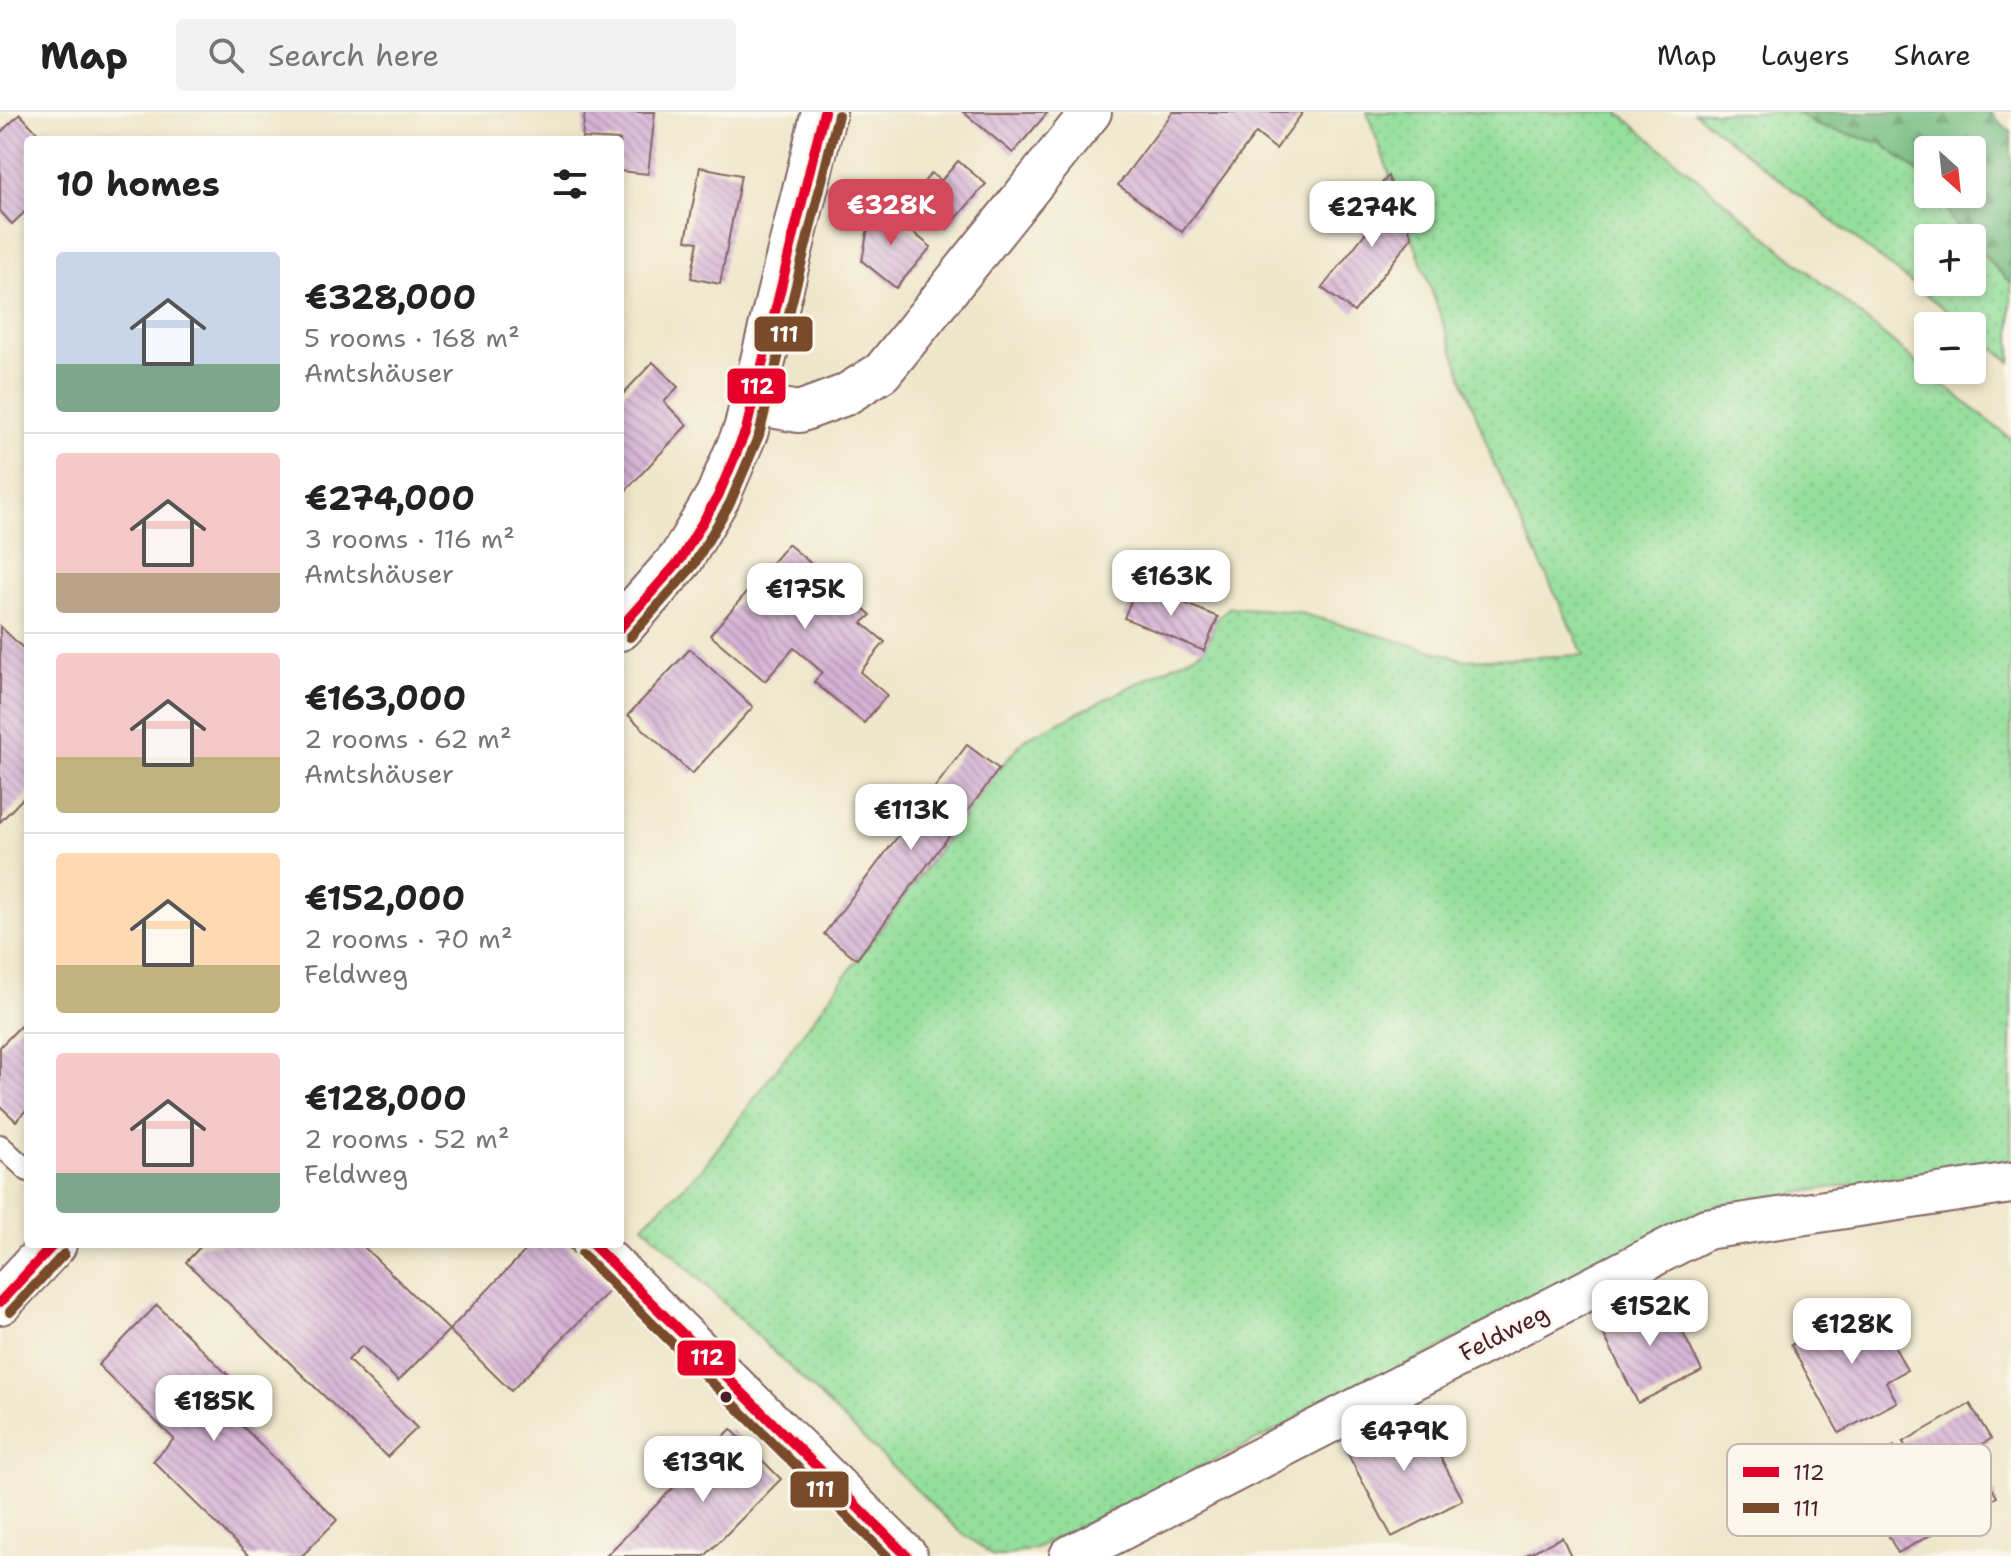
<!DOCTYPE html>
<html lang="en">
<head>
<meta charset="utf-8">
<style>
	:root { --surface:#fff; --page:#f2f2f2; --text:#222; --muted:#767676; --line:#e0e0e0; --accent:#d1495b }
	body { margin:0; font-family:"Shantell Sans",sans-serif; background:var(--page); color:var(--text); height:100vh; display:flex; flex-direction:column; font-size:30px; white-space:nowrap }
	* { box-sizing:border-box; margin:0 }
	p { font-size:26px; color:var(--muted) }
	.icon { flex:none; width:44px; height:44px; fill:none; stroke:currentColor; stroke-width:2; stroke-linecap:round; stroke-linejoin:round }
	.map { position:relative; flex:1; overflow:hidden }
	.details { position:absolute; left:24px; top:24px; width:600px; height:1112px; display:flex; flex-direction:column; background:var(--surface); border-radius:8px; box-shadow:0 4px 12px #0003 }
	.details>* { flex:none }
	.needle { width:52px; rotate:153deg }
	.buttons { position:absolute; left:1914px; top:24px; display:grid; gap:16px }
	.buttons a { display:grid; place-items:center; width:72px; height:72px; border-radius:8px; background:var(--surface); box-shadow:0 4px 12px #0003; font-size:40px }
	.price { position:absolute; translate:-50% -68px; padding:0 18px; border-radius:16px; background:#fff; color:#222; font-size:26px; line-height:52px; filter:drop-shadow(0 2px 4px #0008) }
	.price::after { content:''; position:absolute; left:50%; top:48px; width:24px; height:18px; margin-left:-12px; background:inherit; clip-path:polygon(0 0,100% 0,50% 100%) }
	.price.active { background:var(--accent); color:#fff }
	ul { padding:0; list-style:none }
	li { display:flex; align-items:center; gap:24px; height:200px; padding:0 32px }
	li+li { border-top:2px solid var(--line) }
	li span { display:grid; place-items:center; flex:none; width:224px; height:160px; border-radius:8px; color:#555 }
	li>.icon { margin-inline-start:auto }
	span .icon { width:96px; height:96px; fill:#fffc; stroke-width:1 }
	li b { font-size:34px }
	h2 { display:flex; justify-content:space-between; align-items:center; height:96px; padding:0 32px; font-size:34px }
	header { display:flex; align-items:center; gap:48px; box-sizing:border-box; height:112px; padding:0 40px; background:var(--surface); border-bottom:2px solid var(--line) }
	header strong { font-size:38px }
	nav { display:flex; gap:44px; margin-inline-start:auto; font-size:28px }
	.search { width:560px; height:72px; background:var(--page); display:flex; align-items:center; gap:20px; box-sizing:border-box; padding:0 28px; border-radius:8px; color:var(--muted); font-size:30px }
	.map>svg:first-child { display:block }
	.grass { fill:url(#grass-dots); stroke:#6f7f63; stroke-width:2 }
	.forest { fill:url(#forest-firs); stroke:#606e57; stroke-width:2 }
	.building { fill:url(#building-back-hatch) }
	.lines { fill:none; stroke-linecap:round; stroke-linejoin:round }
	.lane-casing { stroke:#846563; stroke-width:24 }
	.street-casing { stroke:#846563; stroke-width:44 }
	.primary-casing { stroke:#846563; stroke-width:48 }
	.lane { stroke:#fff; stroke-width:20 }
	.street { stroke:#fff; stroke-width:40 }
	.primary { stroke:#fff; stroke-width:44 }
	.bus-1-casing { stroke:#fbf7ec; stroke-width:16 }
	.bus-2-casing { stroke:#fbf7ec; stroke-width:16 }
	.bus-1 { stroke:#e4002b; stroke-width:10 }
	.bus-2 { stroke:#7a4b2a; stroke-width:10 }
	.bus-dot { fill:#4a1f2b; stroke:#fbf7ec; stroke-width:3 }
	.labels { text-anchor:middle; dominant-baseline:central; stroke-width:6; stroke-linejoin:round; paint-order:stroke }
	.street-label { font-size:24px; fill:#4a1f2b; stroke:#fbf7ec }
	.key { fill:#fbf7ec; stroke:#c6b6b2; stroke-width:2 }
	.key-label { font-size:22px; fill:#4a1f2b }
	.line-badge { stroke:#fbf7ec; stroke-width:3 }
	.badge-label { font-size:22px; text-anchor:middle; font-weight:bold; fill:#fff }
</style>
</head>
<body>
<header>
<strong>Map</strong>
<div class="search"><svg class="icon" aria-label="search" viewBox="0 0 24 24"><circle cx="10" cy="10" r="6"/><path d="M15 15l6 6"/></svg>Search here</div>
<nav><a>Map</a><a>Layers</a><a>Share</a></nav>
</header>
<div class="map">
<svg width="2011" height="1444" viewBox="0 0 2011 1444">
	<defs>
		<pattern id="grass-dots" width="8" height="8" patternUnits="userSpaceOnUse" patternTransform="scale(2)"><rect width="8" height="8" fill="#94df9b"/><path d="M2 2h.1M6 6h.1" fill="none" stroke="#81bf86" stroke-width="1.8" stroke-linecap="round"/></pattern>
		<pattern id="forest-firs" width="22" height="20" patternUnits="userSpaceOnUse" patternTransform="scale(2)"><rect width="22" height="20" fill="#77be83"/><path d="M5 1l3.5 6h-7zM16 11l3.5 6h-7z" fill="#649a6b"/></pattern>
		<pattern id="building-back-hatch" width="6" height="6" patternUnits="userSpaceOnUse" patternTransform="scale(2)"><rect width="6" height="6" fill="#d5b2d5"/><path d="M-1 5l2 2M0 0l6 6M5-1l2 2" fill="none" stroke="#af90ad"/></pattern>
	</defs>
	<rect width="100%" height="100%" fill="#fbf7ec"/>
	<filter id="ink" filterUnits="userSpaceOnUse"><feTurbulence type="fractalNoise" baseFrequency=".0125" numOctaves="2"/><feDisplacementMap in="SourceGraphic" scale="16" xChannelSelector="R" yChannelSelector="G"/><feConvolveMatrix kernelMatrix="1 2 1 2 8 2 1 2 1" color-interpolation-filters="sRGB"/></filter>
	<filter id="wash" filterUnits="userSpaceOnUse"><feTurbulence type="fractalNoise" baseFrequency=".006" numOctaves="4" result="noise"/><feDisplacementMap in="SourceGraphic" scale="32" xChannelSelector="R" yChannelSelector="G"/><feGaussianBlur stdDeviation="1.8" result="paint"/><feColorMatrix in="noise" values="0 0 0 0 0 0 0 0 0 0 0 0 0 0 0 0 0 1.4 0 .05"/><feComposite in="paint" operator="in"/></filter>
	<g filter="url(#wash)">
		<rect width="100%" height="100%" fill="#efe7cb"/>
		<g class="grass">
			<polygon points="1367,0 1618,0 1935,266 2011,327 2011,1048 1719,1093 1333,1291 1035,1436 1003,1444 993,1444 957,1417 643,1113 702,1057 999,657 1023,628 1204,538 1218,505 1230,495 1297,500 1465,548 1584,543 1494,352"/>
			<polygon points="1694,0 1797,0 1815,13 1881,31 1928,68 1928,82 1941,82 1953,110 1968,126 1928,126 1928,170 1972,170 1972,130 2007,168 2011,170 2011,250 1972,219 1972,214 1966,214"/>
		</g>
		<polygon class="forest" points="1797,0 1989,0 2011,20 2011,170 2007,168 1972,130 1972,126 1968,126 1953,110 1941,82 1972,82 1972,38 1928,38 1928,68 1881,31 1815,13"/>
		<g id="blocks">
			<g class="building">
				<polygon points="585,0 655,0 648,62 620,59 620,28 582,26"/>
				<polygon points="963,0 1048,0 1013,41"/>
				<polygon points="1173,0 1303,0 1276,37 1256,21 1182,120 1118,73"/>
				<polygon points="20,2 44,28 28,28 28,97 12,112 0,99 0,21"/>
				<polygon points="958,49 986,72 947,117 911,87 931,61 941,69"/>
				<polygon points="700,55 741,63 720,172 691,166 698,130 686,128"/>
				<polygon points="1388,64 1412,125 1354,200 1322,176 1374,110 1360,99"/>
				<polygon points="873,88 931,135 896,176 862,149"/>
				<polygon points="653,250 678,275 664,290 687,313 620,385 620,285"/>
				<polygon points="788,432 871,503 862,511 885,530 860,560 887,583 864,611 814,570 822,560 794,536 765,569 710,523"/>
				<polygon points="1138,472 1218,505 1204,539 1124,506"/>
				<polygon points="0,514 28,541 28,681 0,710"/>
				<polygon points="690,537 753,595 692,662 628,603"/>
				<polygon points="967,633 999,657 857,847 824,822"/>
				<polygon points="28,906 28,996 16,1009 0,994 0,935"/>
				<polygon points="203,1132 361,1132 449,1218 398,1269 362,1234 348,1248 417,1316 387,1345 186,1150"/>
				<polygon points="532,1132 565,1132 611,1177 511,1279 449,1218"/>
				<polygon points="1663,1181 1702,1259 1638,1291 1599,1213"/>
				<polygon points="1871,1190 1907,1258 1886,1270 1897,1290 1839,1321 1791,1233"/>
				<polygon points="157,1193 233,1268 214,1286 337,1408 302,1444 249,1444 153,1349 174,1327 98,1253"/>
				<polygon points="1970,1292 1991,1327 1970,1339 1997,1385 1950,1412 1903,1330"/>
				<polygon points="1415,1297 1463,1388 1392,1425 1344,1335"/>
				<polygon points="731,1317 781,1367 705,1444 606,1444"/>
				<polygon points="1894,1334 1940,1418 1898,1441 1851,1357"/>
				<polygon points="1562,1425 1571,1444 1524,1444"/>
			</g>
		</g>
	</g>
	<g filter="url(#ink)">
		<use href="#blocks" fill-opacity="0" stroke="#846563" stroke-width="2"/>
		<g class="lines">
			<g class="lane-casing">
				<polyline id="lane" points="0,1033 28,1059"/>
			</g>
			<g class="street-casing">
				<g id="street">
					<polyline points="753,292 799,300 845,283 882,260 1091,0"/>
					<polyline points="592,1132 907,1444"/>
					<polyline points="1070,1444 1706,1117 2011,1071"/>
				</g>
			</g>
			<g class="primary-casing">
				<g id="primary">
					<polyline points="620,516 681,447 718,384 746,318 824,0"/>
					<polyline points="0,1190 54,1132"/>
				</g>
			</g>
			<use href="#lane" class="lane"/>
			<use href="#street" class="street"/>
			<use href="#primary" class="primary"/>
			<g class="bus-1-casing">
				<g id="bus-1">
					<polyline points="620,516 681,447 718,384 746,318 824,0"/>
					<polyline points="592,1132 907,1444"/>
					<polyline points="0,1190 54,1132"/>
				</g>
			</g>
			<g class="bus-2-casing">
				<g id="bus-2">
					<polyline points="630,525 693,454 730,391 759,323 838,3"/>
					<polyline points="582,1142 887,1444"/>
					<polyline points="10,1200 64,1142"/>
				</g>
			</g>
			<use href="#bus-1" class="bus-1"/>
			<use href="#bus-2" class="bus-2"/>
		</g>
	</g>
	<circle class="bus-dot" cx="726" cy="1285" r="7"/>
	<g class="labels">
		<g class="street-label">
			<text transform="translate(1504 1221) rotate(-27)">Feldweg</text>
		</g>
	</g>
	<rect x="1727" y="1332" width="264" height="92" rx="12" class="key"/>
	<rect x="1743" y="1355" width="36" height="10" fill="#e4002b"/>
	<rect x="1743" y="1391" width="36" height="10" fill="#7a4b2a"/>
	<g class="key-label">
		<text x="1793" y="1368">112</text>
		<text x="1793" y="1404">111</text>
	</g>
	<g class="line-badge">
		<rect x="753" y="203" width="61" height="38" rx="8" fill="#7a4b2a"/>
		<rect x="726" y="255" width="61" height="38" rx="8" fill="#e4002b"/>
		<rect x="676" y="1227" width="61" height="38" rx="8" fill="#e4002b"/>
		<rect x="789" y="1358" width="61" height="39" rx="8" fill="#7a4b2a"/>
	</g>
	<g class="badge-label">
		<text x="784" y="230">111</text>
		<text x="757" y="282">112</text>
		<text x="707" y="1253">112</text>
		<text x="820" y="1385">111</text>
	</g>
</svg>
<div class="buttons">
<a><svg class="needle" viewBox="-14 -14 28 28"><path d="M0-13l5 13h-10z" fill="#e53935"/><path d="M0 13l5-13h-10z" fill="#767676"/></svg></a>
<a>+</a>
<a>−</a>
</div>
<b class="price active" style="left:891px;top:135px">€328K</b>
<b class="price" style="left:1372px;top:137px">€274K</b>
<b class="price" style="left:1171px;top:506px">€163K</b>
<b class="price" style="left:805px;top:519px">€175K</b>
<b class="price" style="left:911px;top:740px">€113K</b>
<b class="price" style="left:1650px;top:1236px">€152K</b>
<b class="price" style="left:1852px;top:1254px">€128K</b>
<b class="price" style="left:214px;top:1331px">€185K</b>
<b class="price" style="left:1404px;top:1361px">€479K</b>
<b class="price" style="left:703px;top:1392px">€139K</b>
<section class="details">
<h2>10 homes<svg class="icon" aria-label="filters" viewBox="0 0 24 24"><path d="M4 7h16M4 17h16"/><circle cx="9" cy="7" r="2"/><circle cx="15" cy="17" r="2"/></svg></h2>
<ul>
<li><span style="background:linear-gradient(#c9d6e8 70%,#7fa58c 0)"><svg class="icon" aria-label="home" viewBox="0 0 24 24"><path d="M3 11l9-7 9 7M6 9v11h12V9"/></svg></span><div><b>€328,000</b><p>5 rooms · 168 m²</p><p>Amtshäuser</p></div></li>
<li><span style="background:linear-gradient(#f6c9c9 75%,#b9a48a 0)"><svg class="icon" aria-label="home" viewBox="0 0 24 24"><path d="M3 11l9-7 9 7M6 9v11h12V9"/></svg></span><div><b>€274,000</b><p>3 rooms · 116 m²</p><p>Amtshäuser</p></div></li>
<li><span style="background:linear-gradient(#f6c9c9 65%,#c2b280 0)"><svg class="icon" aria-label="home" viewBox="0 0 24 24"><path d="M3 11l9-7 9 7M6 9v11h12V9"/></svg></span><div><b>€163,000</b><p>2 rooms · 62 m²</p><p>Amtshäuser</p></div></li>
<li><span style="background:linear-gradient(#ffd9b3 70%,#c2b280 0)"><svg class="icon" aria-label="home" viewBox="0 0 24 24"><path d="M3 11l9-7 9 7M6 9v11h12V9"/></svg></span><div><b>€152,000</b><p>2 rooms · 70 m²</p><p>Feldweg</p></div></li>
<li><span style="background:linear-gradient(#f6c9c9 75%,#7fa58c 0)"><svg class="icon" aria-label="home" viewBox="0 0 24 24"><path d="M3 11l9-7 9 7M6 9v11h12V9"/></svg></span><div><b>€128,000</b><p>2 rooms · 52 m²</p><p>Feldweg</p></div></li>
</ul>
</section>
</div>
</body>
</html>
